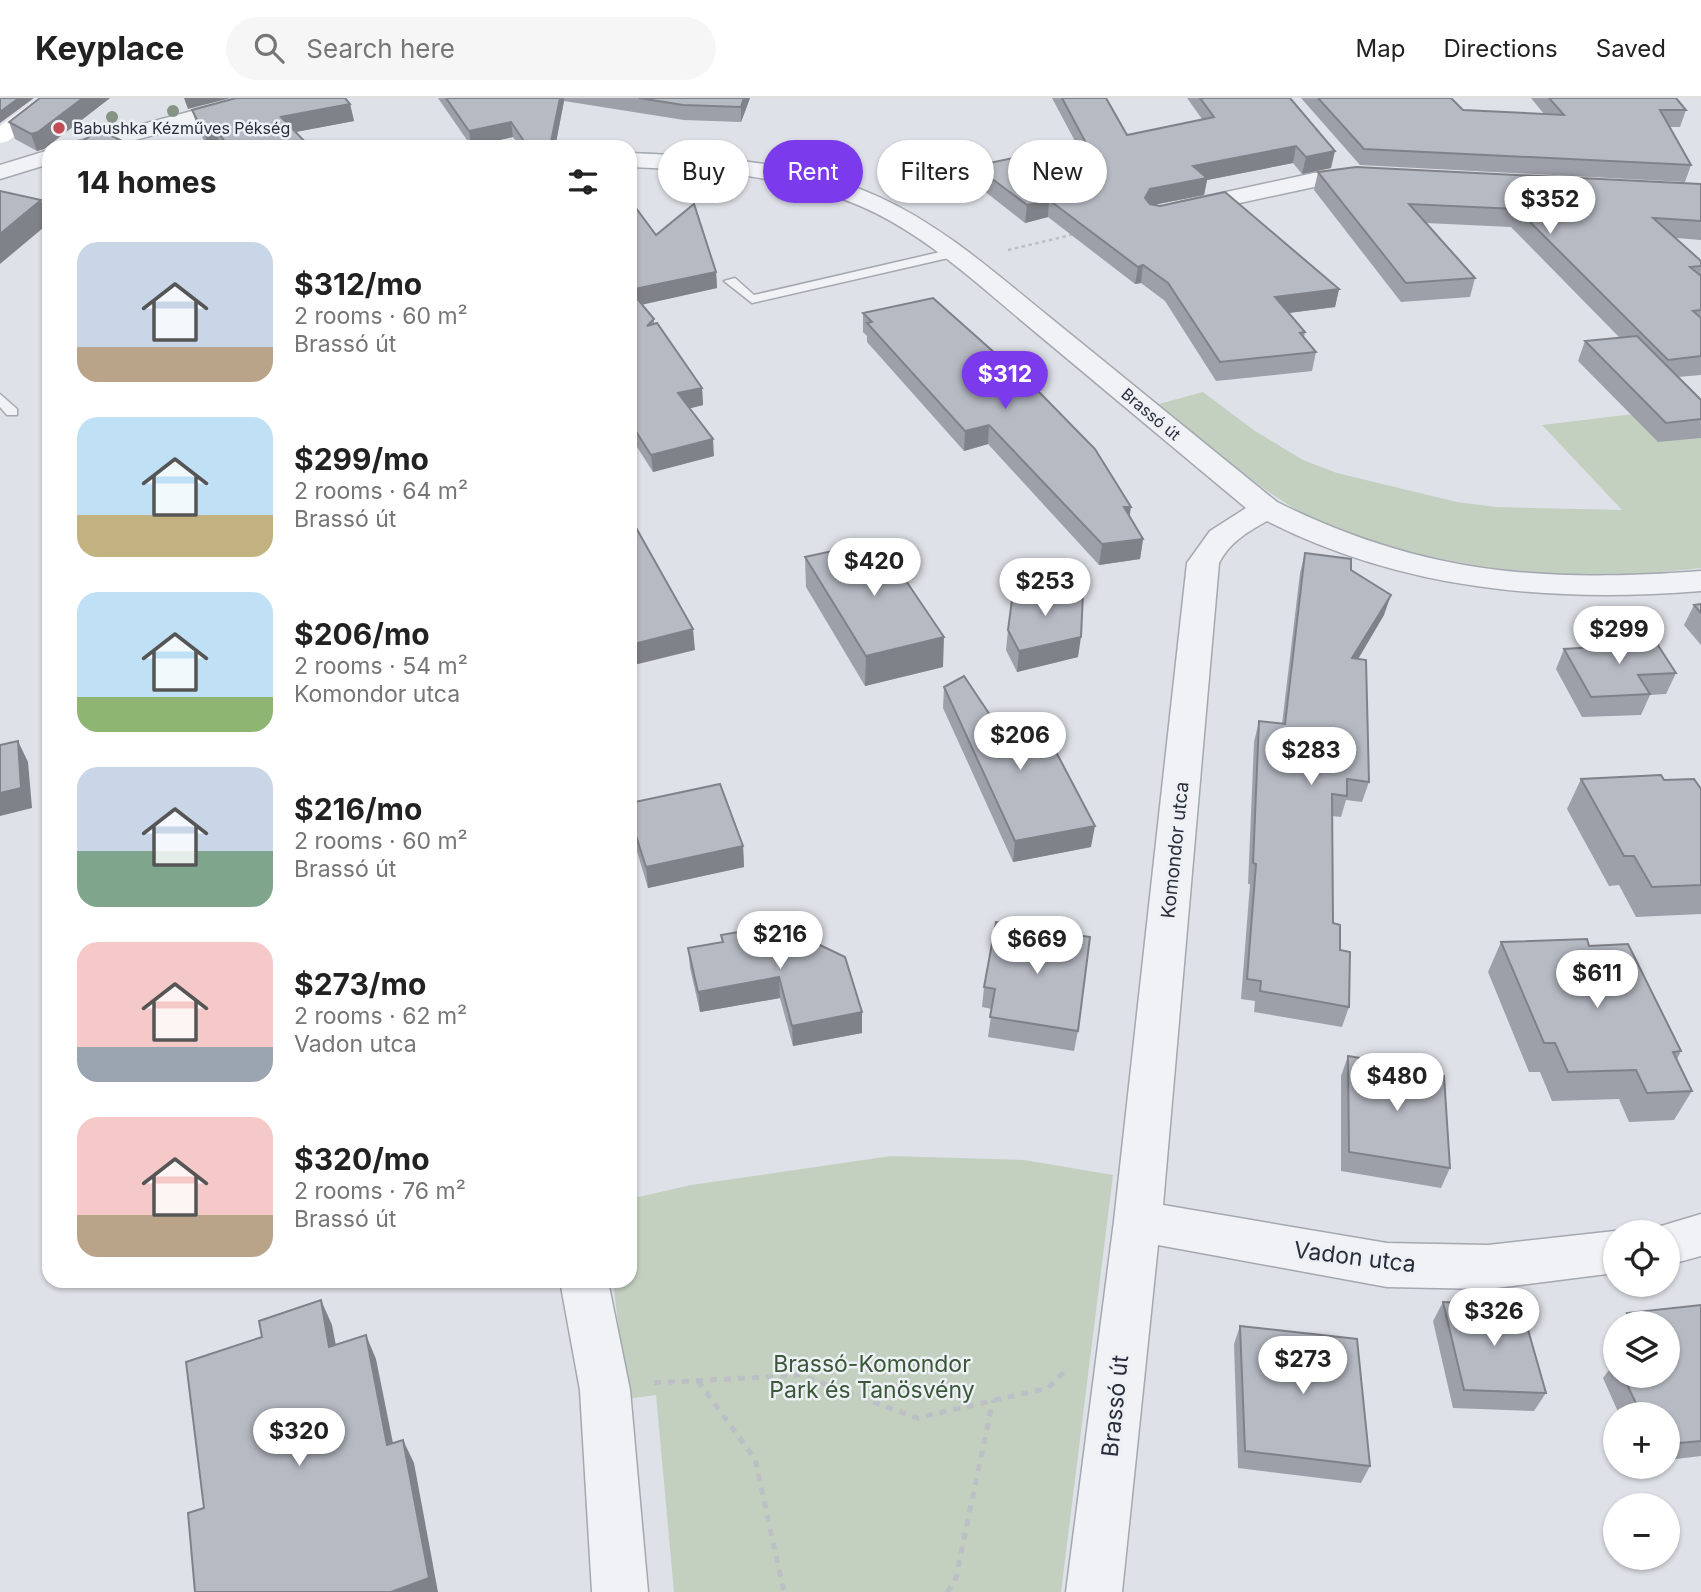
<!DOCTYPE html>
<html lang="en">
<head>
<meta charset="utf-8">
<style>
	:root { --surface:#fff; --page:#f6f6f6; --text:#222; --muted:#767676; --line:#e0e0e0; --accent:#7c3aed }
	body { margin:0; font-family:Inter,sans-serif; background:var(--page); color:var(--text); height:100vh; display:flex; flex-direction:column; font-size:26px; white-space:nowrap }
	* { box-sizing:border-box; margin:0 }
	p { font-size:23px; color:var(--muted) }
	.icon { flex:none; width:38px; height:38px; fill:none; stroke:currentColor; stroke-width:2; stroke-linecap:round; stroke-linejoin:round }
	.map { position:relative; flex:1; overflow:hidden }
	.drawer { position:absolute; left:42px; top:42px; width:595px; height:1148px; display:flex; flex-direction:column; background:var(--surface); border-radius:21px; box-shadow:0 2px 5px #0004 }
	.drawer>* { flex:none }
	.top-card { position:absolute; left:658px; top:42px; width:665px; height:63px; display:flex; gap:14px }
	.buttons { position:absolute; left:1603px; top:1122px; display:grid; gap:14px }
	.buttons a { display:grid; place-items:center; width:77px; height:77px; border-radius:50%; background:var(--surface); box-shadow:0 2px 5px #0004; font-size:35px }
	.price { position:absolute; translate:-50% -60px; padding:0 16px; border-radius:24px; background:#fff; color:#222; font-size:23px; line-height:46px; filter:drop-shadow(0 2px 4px #0008) }
	.price::after { content:''; position:absolute; left:50%; top:42px; width:21px; height:16px; margin-left:-10px; background:inherit; clip-path:polygon(0 0,100% 0,50% 100%) }
	.price.selected { background:var(--accent); color:#fff }
	ul { padding:0; list-style:none }
	li { display:flex; align-items:center; gap:21px; height:175px; padding:0 35px }
	li span { display:grid; place-items:center; flex:none; width:196px; height:140px; border-radius:21px; color:#555 }
	li>.icon { margin-inline-start:auto }
	span .icon { width:84px; height:84px; fill:#fffc; stroke-width:1 }
	li b { font-size:30px }
	h2 { display:flex; justify-content:space-between; align-items:center; height:84px; padding:0 35px; font-size:30px }
	.pill { padding:0 24px; border-radius:32px; background:var(--surface); box-shadow:0 2px 5px #0004; font-size:24px; line-height:63px }
	.pill.selected { background:var(--accent); color:#fff }
	header { display:flex; align-items:center; gap:42px; box-sizing:border-box; height:98px; padding:0 35px; background:var(--surface); border-bottom:2px solid var(--line) }
	header strong { font-size:33px }
	nav { display:flex; gap:38px; margin-inline-start:auto; font-size:24px }
	.search { width:490px; height:63px; background:var(--page); display:flex; align-items:center; gap:18px; box-sizing:border-box; padding:0 24px; border-radius:38px; color:var(--muted); font-size:26px }
	.map>svg:first-child { display:block }
	.green { fill:#c3d0c0 }
	.lines { fill:none; stroke-linecap:round; stroke-linejoin:round }
	.lane-casing { stroke:#a4a8b0; stroke-width:3 }
	.street-casing { stroke:#a4a8b0; stroke-width:3 }
	.path-far1 { stroke:#bcbfc5; stroke-width:2.5; stroke-dasharray:3.5 3.5; stroke-linecap:butt }
	.path { stroke:#bcbfc5; stroke-width:5; stroke-dasharray:7 7; stroke-linecap:butt }
	.lane { fill:#f0f2f5; fill-rule:evenodd }
	.street { fill:#f0f2f5; fill-rule:evenodd }
	.secondary { fill:#fff; fill-rule:evenodd }
	.tree { fill:#849586 }
	.wall { fill:#9da0a8 }
	.shaded-wall { fill:#7f8288 }
	.building { fill:#b6bac3; stroke:#7f8288; stroke-width:2 }
	.poi-dot { fill:#c34b54; stroke:#edf0f4; stroke-width:2.5 }
	.labels { text-anchor:middle; dominant-baseline:central; stroke-width:5; stroke-linejoin:round; paint-order:stroke }
	.far-poi-label { font-size:16px; fill:#292e3c; stroke:#edf0f4; text-anchor:start }
	.far-street-label { font-size:16px; fill:#292e3c; stroke:#edf0f4 }
	.street-label { font-size:19px; fill:#292e3c; stroke:#edf0f4 }
	.near-street-label { font-size:23px; fill:#292e3c; stroke:#edf0f4 }
	.near-park-label { font-size:23px; fill:#3a5737; stroke:#edf0f4 }
</style>
</head>
<body>
<header>
<strong>Keyplace</strong>
<div class="search"><svg class="icon" aria-label="search" viewBox="0 0 24 24"><circle cx="10" cy="10" r="6"/><path d="M15 15l6 6"/></svg>Search here</div>
<nav><a>Map</a><a>Directions</a><a>Saved</a></nav>
</header>
<div class="map">
<svg width="1701" height="1494" viewBox="0 0 1701 1494">
	<rect width="100%" height="100%" fill="#dee1e7"/>
	<g class="green">
		<path d="M1203 294 1255 333 1303 362 1337 375 1457 404 1496 409 1622 412 1542 327 1650 314 1701 302V470C1599 483 1495 477 1396 450 1374 445 1351 439 1331 430 1267 401 1213 350 1159 306Z"/>
		<polygon points="891,1058 1024,1062 1113,1077 1061,1494 674,1494 656,1297 627,1301 613,1183 630,1183 630,1101 691,1087"/>
	</g>
	<g class="lines">
		<g class="lane-casing">
			<g id="lane">
				<polygon points="953,151 957,152 957,158 752,205 724,183 735,180 754,197"/>
				<polygon points="0,296 17,311 17,317 7,317 0,309"/>
			</g>
		</g>
		<g class="street-casing">
			<g id="street">
				<polygon points="241,0 277,0 274,5 109,49 72,49 75,44"/>
				<polygon points="49,52 49,66 0,81 0,67"/>
				<path d="M630 55C713 58 802 64 879 99 941 127 994 174 1047 217 1124 279 1200 342 1277 404 1422 476 1541 485 1701 473V493C1550 505 1403 492 1267 423 1247 434 1229 445 1219 465L1163 1107 1387 1145 1488 1147 1615 1133 1619 1134H1615V1175L1488 1191 1387 1189 1158 1147 1122 1494H1066L1114 1123 1187 465 1210 433 1246 410C1171 348 1097 285 1022 223 972 181 920 133 858 107 786 77 708 72 630 69Z"/>
				<polygon points="1368,71 1376,73 1380,78 1376,83 1314,89 1180,118 1172,116 1168,111 1172,106 1180,104 1314,75"/>
				<polygon points="1701,1116 1701,1158 1668,1167 1668,1134 1650,1134 1651,1131"/>
				<polygon points="560,1183 608,1183 630,1292 648,1494 592,1494 580,1292"/>
			</g>
		</g>
		<polyline class="path-far1" points="1008,152 1075,136"/>
		<g class="path">
			<polyline points="698,1283 755,1361 784,1494"/>
			<polyline points="654,1285 800,1277 917,1320 1048,1290 1067,1271"/>
			<polyline points="947,1494 955,1484 993,1302"/>
		</g>
		<use href="#lane" class="lane"/>
		<use href="#street" class="street"/>
		<polygon class="secondary" points="38,0 63,0 8,43 0,45 0,28"/>
	</g>
	<g class="tree">
		<circle cx="173" cy="13" r="6"/>
		<circle cx="112" cy="19" r="6"/>
	</g>
	<g class="wall">
		<polygon points="40,0 110,0 44,51 37,53 15,41 9,24"/>
		<polygon points="438,0 750,0 741,24 684,22 564,3 556,45 574,49 520,49 513,39 471,48"/>
		<polygon points="1052,0 1106,0 1127,37 1202,21 1187,0 1290,0 1331,70 1302,76 1293,65 1207,82 1204,97 1154,107 1339,191 1335,209 1289,215 1305,234 1304,239 1316,254 1312,273 1216,283 1165,203 1141,185 1135,186 1048,119 1025,125 974,85 975,68 1077,47"/>
		<polygon points="1301,0 1451,0 1463,12 1544,16 1531,0 1676,0 1686,12 1680,29 1669,29 1691,67 1685,84 1360,67"/>
		<polygon points="350,6 354,23 295,34 310,49 207,49 197,28 192,12"/>
		<polygon points="1318,74 1701,86 1701,142 1676,140 1701,163 1701,277 1678,279 1701,302 1701,340 1658,344 1578,263 1585,243 1620,240 1511,129 1426,125 1475,180 1470,199 1401,204 1314,92"/>
		<polygon points="630,102 656,137 716,174 717,190 642,206 654,221 654,226 702,290 703,307 690,310 714,358 653,374 630,338"/>
		<polygon points="863,215 1129,418 1143,441 1140,461 1099,467 988,346 964,353 867,244 867,238 863,234"/>
		<polygon points="1305,455 1351,472 1384,517 1358,560 1369,684 1362,704 1346,702 1341,719 1332,718 1333,825 1340,852 1349,909 1342,929 1254,914 1255,903 1241,901 1250,786 1248,786 1254,644 1259,623 1282,626 1300,475"/>
		<polygon points="805,459 943,569 865,588 806,489"/>
		<polygon points="1701,506 1701,547 1684,527 1694,507"/>
		<polygon points="1008,532 1078,559 1017,574 1006,552"/>
		<polygon points="1609,540 1676,575 1666,596 1650,597 1641,617 1582,619 1556,571 1564,551 1605,549"/>
		<polygon points="944,589 1091,749 1013,764 943,610"/>
		<polygon points="1581,681 1664,682 1701,691 1701,816 1636,819 1619,787 1609,788 1567,711"/>
		<polygon points="630,705 743,748 744,769 648,790 630,730"/>
		<polygon points="996,824 1078,933 1074,953 988,939 992,911 982,909 984,889"/>
		<polygon points="721,837 862,914 862,935 793,948 780,900 700,914 690,870 688,850 722,844"/>
		<polygon points="1501,844 1589,848 1681,953 1677,961 1692,993 1674,1022 1629,1024 1619,1001 1552,1003 1540,974 1529,974 1488,874"/>
		<polygon points="1348,958 1450,1070 1441,1090 1341,1073 1341,978"/>
		<polygon points="1443,1204 1546,1295 1534,1313 1453,1310 1433,1223"/>
		<polygon points="1701,1207 1701,1358 1668,1362 1668,1316 1619,1316 1603,1280 1615,1264 1615,1278 1668,1278 1668,1225 1620,1225 1627,1215"/>
		<polygon points="1240,1228 1370,1368 1361,1385 1238,1370 1234,1246"/>
	</g>
	<g class="shaded-wall">
		<polygon points="19,0 34,0 0,25 0,14"/>
		<polygon points="83,0 110,0 44,51 37,53 31,36"/>
		<polygon points="184,0 231,0 188,11"/>
		<polygon points="560,0 564,0 564,3 555,49 551,44"/>
		<polygon points="744,0 750,0 741,24 741,9"/>
		<polygon points="350,6 354,23 285,36 281,19"/>
		<polygon points="511,24 513,39 471,48 469,33"/>
		<polygon points="216,33 221,49 208,49 205,37"/>
		<polygon points="1296,48 1293,65 1207,82 1204,97 1147,108 1145,100 1150,91 1193,68"/>
		<polygon points="1335,53 1331,70 1302,76 1306,59"/>
		<polygon points="41,102 49,125 0,166 0,136"/>
		<polygon points="1049,102 1048,119 1025,125 1027,107"/>
		<polygon points="1143,167 1141,185 1135,186 1138,169"/>
		<polygon points="716,174 717,190 632,209 630,192"/>
		<polygon points="1339,191 1335,209 1272,217 1275,199"/>
		<polygon points="702,290 703,307 680,313 678,295"/>
		<polygon points="989,327 988,346 964,353 965,333"/>
		<polygon points="713,341 714,358 653,374 651,357"/>
		<polygon points="1124,409 1131,409 1128,429"/>
		<polygon points="1143,441 1140,461 1099,467 1102,446"/>
		<polygon points="1391,497 1384,517 1347,580 1352,560"/>
		<polygon points="693,531 695,552 630,568 630,547"/>
		<polygon points="944,539 943,569 865,588 866,558"/>
		<polygon points="1081,539 1078,559 1017,574 1019,553"/>
		<polygon points="18,643 28,664 32,710 0,718 0,695"/>
		<polygon points="1095,728 1091,749 1013,764 1015,743"/>
		<polygon points="743,748 744,769 648,790 646,769"/>
		<polygon points="779,879 780,900 700,914 698,894"/>
		<polygon points="862,914 862,935 793,948 792,928"/>
		<polygon points="321,1202 332,1227 341,1273 329,1249"/>
		<polygon points="366,1237 376,1261 398,1370 387,1347"/>
		<polygon points="403,1342 414,1365 438,1494 391,1494"/>
	</g>
	<g class="building">
		<polygon points="0,0 19,0 0,14"/>
		<polygon points="40,0 83,0 38,34 31,36 9,24"/>
		<polygon points="236,0 345,0 350,6 281,19 310,49 230,49 216,33 205,37 192,12"/>
		<polygon points="446,0 560,0 551,44 574,49 528,49 511,24 469,33"/>
		<polygon points="639,0 744,0 741,9 683,7"/>
		<polygon points="1062,0 1106,0 1127,37 1214,19 1200,0 1290,0 1335,53 1306,59 1296,48 1193,68 1207,80 1150,91 1145,100 1150,106 1160,108 1225,94 1339,191 1275,199 1305,234 1300,235 1316,254 1220,264 1168,185 1143,167 1138,169 1049,102 1027,107 975,68 1086,45"/>
		<polygon points="1318,0 1451,0 1463,12 1564,17 1549,0 1676,0 1686,12 1660,12 1691,67 1364,51"/>
		<polygon points="96,34 104,34 134,49 74,49"/>
		<polygon points="1356,69 1701,86 1701,123 1653,120 1701,163 1701,168 1690,169 1701,178 1701,212 1693,213 1701,220 1701,258 1668,262 1517,111 1409,106 1475,180 1406,185 1318,74"/>
		<polygon points="0,93 41,102 0,136"/>
		<polygon points="630,102 656,137 694,106 716,174 630,192 654,221 647,228 657,225 702,290 678,295 713,341 651,357 630,324"/>
		<polygon points="933,200 1041,296 1095,351 1131,409 1124,409 1143,441 1102,446 989,327 965,333 867,225 872,224 863,215"/>
		<polygon points="1637,238 1701,302 1701,321 1666,325 1585,243"/>
		<polygon points="630,419 693,531 630,547"/>
		<polygon points="879,443 944,539 866,558 805,459"/>
		<polygon points="1305,455 1351,461 1351,472 1391,497 1352,560 1366,562 1369,684 1347,681 1347,698 1332,696 1333,825 1340,827 1340,852 1350,854 1349,909 1260,893 1261,883 1247,881 1256,766 1253,765 1259,623 1285,626"/>
		<polygon points="1013,494 1083,495 1081,539 1019,553 1008,532"/>
		<polygon points="1701,506 1701,515 1694,507"/>
		<polygon points="1652,538 1676,575 1638,577 1650,596 1591,599 1564,551 1614,548 1609,540"/>
		<polygon points="964,578 1004,638 1044,631 1095,728 1015,743 944,589"/>
		<polygon points="18,643 21,690 0,695 0,647"/>
		<polygon points="1661,677 1664,682 1694,681 1701,691 1701,787 1652,789 1634,758 1624,758 1581,681"/>
		<polygon points="720,686 743,748 646,769 630,719 630,705"/>
		<polygon points="996,824 1090,839 1078,933 990,919 995,891 984,889"/>
		<polygon points="778,827 845,859 862,914 792,928 779,879 698,894 688,850 723,844 721,837"/>
		<polygon points="1587,841 1589,848 1628,846 1681,953 1673,954 1692,993 1647,995 1636,972 1568,974 1555,945 1544,945 1501,844"/>
		<polygon points="1348,958 1434,972 1434,977 1444,978 1450,1070 1349,1054"/>
		<polygon points="321,1202 329,1249 366,1237 387,1347 403,1342 429,1480 391,1494 195,1494 188,1415 204,1410 186,1264 262,1239 259,1223"/>
		<polygon points="1443,1204 1521,1207 1546,1295 1464,1292"/>
		<polygon points="1701,1207 1701,1343 1668,1346 1668,1316 1641,1316 1623,1278 1668,1278 1668,1225 1632,1225 1627,1215"/>
		<polygon points="1240,1228 1357,1241 1370,1368 1245,1353"/>
	</g>
	<circle class="poi-dot" cx="59" cy="30" r="7"/>
	<g class="labels">
		<g class="far-poi-label">
			<text x="73" y="30">Babushka Kézműves Pékség</text>
		</g>
		<g class="far-street-label">
			<text transform="translate(1151 316) rotate(40)">Brassó út</text>
		</g>
		<g class="street-label">
			<text transform="translate(1175 752) rotate(-84)">Komondor utca</text>
		</g>
		<g class="near-street-label">
			<text transform="translate(1355 1159) rotate(7)">Vadon utca</text>
			<text transform="translate(1115 1308) rotate(-84)">Brassó út</text>
		</g>
		<g class="near-park-label">
			<text x="872" y="1266">Brassó-Komondor<tspan x="872" dy="26">Park és Tanösvény</tspan></text>
		</g>
	</g>
</svg>
<div class="buttons">
<a><svg class="icon" aria-label="locate" viewBox="0 0 24 24"><circle cx="12" cy="12" r="6"/><path d="M12 2v4M12 18v4M2 12h4M18 12h4"/></svg></a>
<a><svg class="icon" aria-label="layers" viewBox="0 0 24 24"><path d="M12 4l9 5-9 5-9-5zM3 14l9 5 9-5"/></svg></a>
<a>+</a>
<a>−</a>
</div>
<b class="price" style="left:1550px;top:138px">$352</b>
<b class="price selected" style="left:1005px;top:313px">$312</b>
<b class="price" style="left:874px;top:500px">$420</b>
<b class="price" style="left:1045px;top:520px">$253</b>
<b class="price" style="left:1619px;top:568px">$299</b>
<b class="price" style="left:1020px;top:674px">$206</b>
<b class="price" style="left:1311px;top:689px">$283</b>
<b class="price" style="left:780px;top:873px">$216</b>
<b class="price" style="left:1037px;top:878px">$669</b>
<b class="price" style="left:1597px;top:912px">$611</b>
<b class="price" style="left:1397px;top:1015px">$480</b>
<b class="price" style="left:1494px;top:1250px">$326</b>
<b class="price" style="left:1303px;top:1298px">$273</b>
<b class="price" style="left:299px;top:1370px">$320</b>
<div class="top-card">
<a class="pill">Buy</a>
<a class="pill selected">Rent</a>
<a class="pill">Filters</a>
<a class="pill">New</a>
</div>
<section class="drawer">
<h2>14 homes<svg class="icon" aria-label="filters" viewBox="0 0 24 24"><path d="M4 7h16M4 17h16"/><circle cx="9" cy="7" r="2"/><circle cx="15" cy="17" r="2"/></svg></h2>
<ul>
<li><span style="background:linear-gradient(#c9d6e8 75%,#b9a48a 0)"><svg class="icon" aria-label="home" viewBox="0 0 24 24"><path d="M3 11l9-7 9 7M6 9v11h12V9"/></svg></span><div><b>$312/mo</b><p>2 rooms · 60 m²</p><p>Brassó út</p></div></li>
<li><span style="background:linear-gradient(#bfe0f5 70%,#c2b280 0)"><svg class="icon" aria-label="home" viewBox="0 0 24 24"><path d="M3 11l9-7 9 7M6 9v11h12V9"/></svg></span><div><b>$299/mo</b><p>2 rooms · 64 m²</p><p>Brassó út</p></div></li>
<li><span style="background:linear-gradient(#bfe0f5 75%,#8fb573 0)"><svg class="icon" aria-label="home" viewBox="0 0 24 24"><path d="M3 11l9-7 9 7M6 9v11h12V9"/></svg></span><div><b>$206/mo</b><p>2 rooms · 54 m²</p><p>Komondor utca</p></div></li>
<li><span style="background:linear-gradient(#c9d6e8 60%,#7fa58c 0)"><svg class="icon" aria-label="home" viewBox="0 0 24 24"><path d="M3 11l9-7 9 7M6 9v11h12V9"/></svg></span><div><b>$216/mo</b><p>2 rooms · 60 m²</p><p>Brassó út</p></div></li>
<li><span style="background:linear-gradient(#f6c9c9 75%,#9aa5b1 0)"><svg class="icon" aria-label="home" viewBox="0 0 24 24"><path d="M3 11l9-7 9 7M6 9v11h12V9"/></svg></span><div><b>$273/mo</b><p>2 rooms · 62 m²</p><p>Vadon utca</p></div></li>
<li><span style="background:linear-gradient(#f6c9c9 70%,#b9a48a 0)"><svg class="icon" aria-label="home" viewBox="0 0 24 24"><path d="M3 11l9-7 9 7M6 9v11h12V9"/></svg></span><div><b>$320/mo</b><p>2 rooms · 76 m²</p><p>Brassó út</p></div></li>
</ul>
</section>
</div>
</body>
</html>
